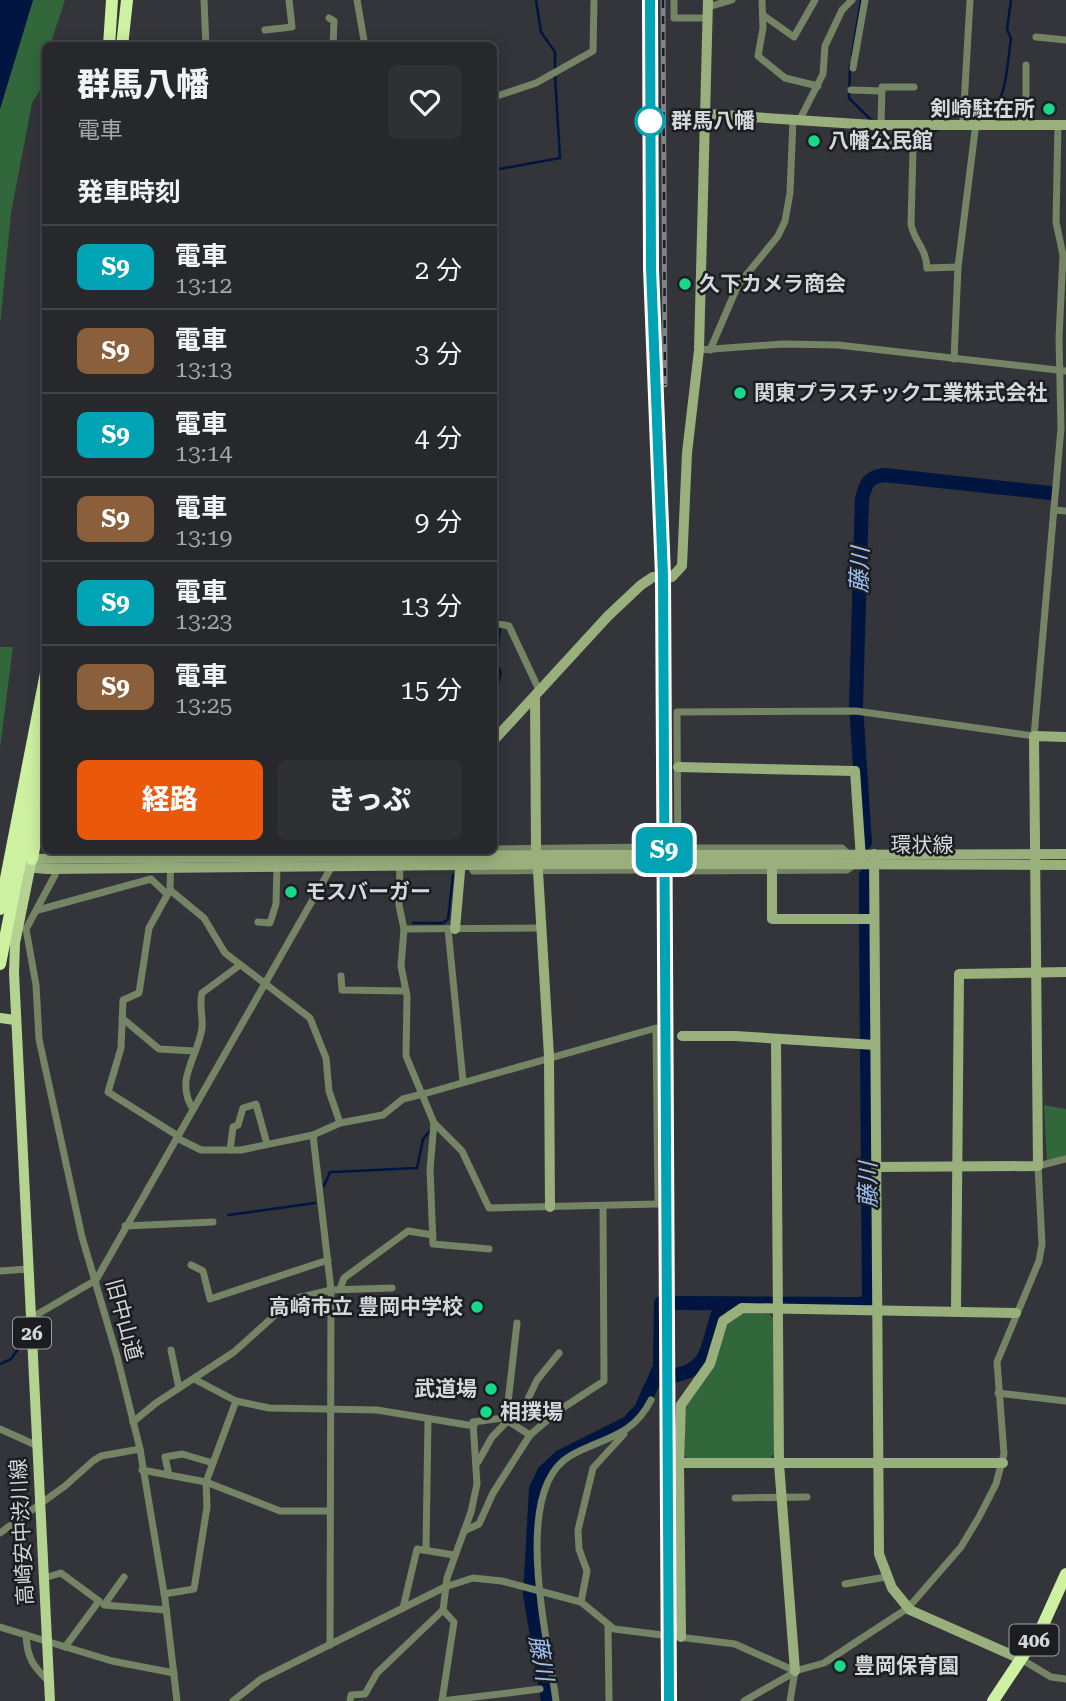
<!DOCTYPE html>
<html lang="ja">
<meta charset="utf-8">
<style>
:root{--surface:#26282c;--page:#2e3034;--text:#f1f3f6;--muted:#a4a6a9;--line:#424448;--accent:#ea580c}
body{margin:0;font-family:"Roboto Serif","Noto Sans JP",serif;background:var(--page);color:var(--text);height:100vh;display:flex;flex-direction:column;font-size:26px;white-space:nowrap}
*{box-sizing:border-box;margin:0}
p{font-size:23px;color:var(--muted)}
.icon{flex:none;width:38px;height:38px;fill:none;stroke:currentColor;stroke-width:2;stroke-linecap:round;stroke-linejoin:round}
.map{position:relative;flex:1;overflow:hidden}
.drawer{position:absolute;left:42px;top:42px;width:455px;height:812px;display:flex;flex-direction:column;background:var(--surface);border-radius:10px;box-shadow:0 4px 18px #0003,0 0 0 2px var(--line)}
.drawer>*{flex:none}
.badge{padding:0 14px;border-radius:10px;font-size:24px;line-height:46px}
.map>.badge{position:absolute;translate:-50% -50%;box-shadow:0 0 0 4px #fff}
h2{padding:0 35px;font-size:26px;line-height:63px}
.round{display:grid;place-items:center;flex:none;width:74px;height:74px;border-radius:10px;background:var(--page)}
.overview{display:flex;align-items:center;justify-content:space-between;height:119px;padding:0 35px}
h1{font-size:33px;font-weight:800;line-height:52px}
.button{display:flex;gap:14px;margin-top:auto;padding:14px 35px}
.button a{flex:1;height:80px;border-radius:10px;background:var(--accent);color:#fff;font-size:28px;font-weight:800;line-height:80px;text-align:center}
.button a+a{background:var(--page);color:var(--text)}
ul{padding:0;list-style:none}
li{display:flex;align-items:center;gap:21px;height:84px;padding:0 35px;border-top:2px solid var(--line)}
li div{flex:1}
li b{display:block;font-size:26px}
li em{font-style:normal}
li .badge{min-width:77px;font-weight:700;text-align:center}
.map>svg:first-child{display:block}
.green{fill:#32673c}
.water{fill:#001540}
.lines{fill:none;stroke-linecap:round;stroke-linejoin:round}
.stream{stroke:#001540;stroke-width:2.5}
.river{stroke:#001540;stroke-width:14}
.street{stroke:#758464;stroke-width:7}
.secondary{stroke:#99b07d;stroke-width:10}
.primary{stroke:#b4d290;stroke-width:10}
.highway{stroke:#cdf0a1;stroke-width:12}
.rail-casing{stroke:#808287;stroke-width:5}
.rail{stroke:#1c1d20;stroke-width:2.5;stroke-dasharray:8;stroke-linecap:butt}
.secondary-bridge{stroke:#99b07d;stroke-width:10}
.line-casing{stroke:#fff;stroke-width:16}
.line{stroke:#00a3b4;stroke-width:10}
.poi-dot{fill:#18d989;stroke:#1c1d20;stroke-width:2.5}
.stop-dot{fill:#fff;stroke:#00a3b4;stroke-width:3.5}
.labels{text-anchor:middle;dominant-baseline:central;stroke-width:5;stroke-linejoin:round;paint-order:stroke}
.shield{fill:#1c1d20;stroke:#9e9fa3;stroke-width:2}
.shield-label{font-size:19px;font-weight:bold;fill:#d5d7db}
.poi-label{font-size:21px;font-weight:bold;fill:#d5d7db;stroke:#1c1d20;text-anchor:start}
.stop-label{font-size:21px;font-weight:bold;fill:#d5d7db;stroke:#1c1d20;text-anchor:start}
.street-label{font-size:21px;fill:#d5d7db;stroke:#1c1d20}
.water-label{font-size:23px;font-style:italic;fill:#9ec0f5;stroke:#1c1d20}
</style>
<div class="map">
<svg width="1066" height="1701" viewBox="0 0 1066 1701">
<rect width="100%" height="100%" fill="#33353b"/>
<g class="green">
<path d="M33,0H65L50,45L46,46L40,90L32,103L11,213L0,325V109Z"/>
<path d="M0,647H13L0,748Z"/>
<path d="M1044,1105L1066,1109V1156L1047,1161Z"/>
<path d="M742,1313L769,1314L774,1319V1454L769,1459H688L684,1455L686,1407L714,1365L728,1323Z"/>
</g>
<path class="water" d="M0,0H33L0,109Z"/>
<g class="lines">
<g class="stream">
<path d="M536,0L541,32L555,52V69"/>
<path d="M852,55L861,0"/>
<path d="M850,65L849,98L871,120"/>
<path d="M990,118C1007,95 1007,66 1011,38L1007,30L1011,0"/>
<path d="M913,140L939,129"/>
<path d="M494,170L560,158L555,76"/>
<path d="M494,694L501,673L496,662L501,621L497,620"/>
<path d="M413,923H443L448,919L453,875"/>
<path d="M324,1186L330,1172H334L417,1168L423,1139L430,1131"/>
<path d="M228,1215L315,1203"/>
<path d="M0,1364L11,1359L25,1339"/>
</g>
<g class="river">
<path d="M865,843L856,706L862,498C866,484 868,477 884,475L1050,493"/>
<path d="M866,875V912"/>
<path d="M677,1303L863,1304L869,1299L866,925"/>
<path d="M676,1375C716,1368 706,1333 723,1303"/>
<path d="M548,1701L530,1594L536,1489L544,1472L560,1457L628,1423L641,1409L660,1367L661,1303"/>
</g>
<g class="street">
<path d="M204,0L206,46"/>
<path d="M357,0L365,46"/>
<path d="M674,0V18H708"/>
<path d="M762,0L763,28L758,56L785,78L818,86"/>
<path d="M708,7L732,0"/>
<path d="M763,15L794,37L815,0"/>
<path d="M329,18L334,21L333,46"/>
<path d="M265,30L292,27L289,0"/>
<path d="M1036,37L1066,40"/>
<path d="M1026,65V124"/>
<path d="M853,68L865,0"/>
<path d="M851,90L882,91"/>
<path d="M494,97L536,83L593,51L594,0"/>
<path d="M799,121L823,74L825,46L842,10L852,0"/>
<path d="M963,123L970,0"/>
<path d="M873,125L891,141L909,145L913,150L911,224C914,242 926,247 927,268L958,267"/>
<path d="M881,125L882,87H914"/>
<path d="M699,350L783,344L838,345L1066,371"/>
<path d="M710,350L738,285L778,236L785,221L790,193L793,120"/>
<path d="M954,359L958,267L976,123"/>
<path d="M1054,510L1066,511"/>
<path d="M494,623L509,626L540,692"/>
<path d="M678,848H842L849,855"/>
<path d="M171,850L170,890L204,918L225,953L310,1018L326,1058L329,1091L340,1123"/>
<path d="M855,864L847,870L678,871L677,712L856,711L1034,736L1061,428L1059,338L1063,255L1056,222L1058,125"/>
<path d="M471,865L473,871L651,870L652,847L494,849"/>
<path d="M55,869V875L26,929L36,985L39,1039L82,1237L117,1356L140,1449L165,1599L177,1701"/>
<path d="M170,890L149,928L139,993L123,1000L121,1048L108,1092L178,1136"/>
<path d="M38,910L151,879L167,894"/>
<path d="M258,922L270,923L276,904L277,866"/>
<path d="M404,929L541,928"/>
<path d="M448,929L463,1081"/>
<path d="M341,976L342,990L406,991"/>
<path d="M122,1018L159,1049L194,1051"/>
<path d="M193,1109C174,1080 198,1057 202,1028C203,1016 199,1005 202,993L240,965"/>
<path d="M434,1123L430,1169L433,1244L489,1249"/>
<path d="M313,1135L331,1290L330,1645"/>
<path d="M177,1138L201,1150H241L313,1135L340,1123L383,1115L403,1099L427,1093L656,1028L658,1204L489,1208L462,1151L434,1123L406,1056L407,996L401,966L404,929L399,905L400,861"/>
<path d="M230,1150L233,1127L238,1125L243,1108L256,1104L267,1144"/>
<path d="M125,1226L213,1222"/>
<path d="M191,1265L203,1271L210,1299L328,1260"/>
<path d="M0,1271L29,1269"/>
<path d="M340,1289L344,1278L408,1231L433,1235"/>
<path d="M31,1318L96,1280L332,866"/>
<path d="M171,1350L179,1388"/>
<path d="M194,1379L236,1401L269,1408L377,1410L474,1426"/>
<path d="M998,1393L1066,1401"/>
<path d="M506,1420L517,1323"/>
<path d="M133,1422L156,1403L234,1352L293,1299L331,1290L392,1288"/>
<path d="M0,1429L38,1446"/>
<path d="M478,1462L492,1437L527,1401L537,1380L559,1353"/>
<path d="M142,1470L206,1482L280,1511H329"/>
<path d="M169,1475L165,1457L182,1454L213,1463"/>
<path d="M735,1498L807,1497"/>
<path d="M464,1531L479,1524L493,1493L530,1435L558,1411L604,1381L603,1206"/>
<path d="M0,1533L65,1486L93,1461L101,1456L140,1449"/>
<path d="M426,1549L428,1419"/>
<path d="M124,1577L104,1605L166,1610"/>
<path d="M44,1578L61,1573L99,1601L65,1647"/>
<path d="M845,1584L886,1577"/>
<path d="M164,1594L194,1589L207,1507L206,1482L236,1401"/>
<path d="M581,1602L587,1571L579,1549L578,1530L593,1468L624,1434"/>
<path d="M403,1608L417,1549L454,1555"/>
<path d="M608,1626L609,1701"/>
<path d="M0,1627L112,1661L174,1673"/>
<path d="M26,1635C27,1658 33,1666 49,1682"/>
<path d="M1021,1659L1051,1677L1066,1679"/>
<path d="M233,1701L261,1679L445,1587L473,1578L502,1581L581,1602L614,1629L735,1644L795,1671L824,1663L908,1608L961,1547L979,1517L996,1484L1004,1454L997,1362L1039,1261L1042,1244L1038,1166L1066,1159"/>
<path d="M350,1701L351,1695L365,1694L377,1673L443,1610"/>
<path d="M442,1701L454,1622L443,1610L447,1578L471,1512L477,1484L473,1422L503,1418L530,1435"/>
<path d="M442,1701L540,1689"/>
<path d="M556,1701C549,1644 510,1491 570,1456C603,1437 632,1438 651,1400"/>
<path d="M744,1701L795,1672"/>
<path d="M790,1701L795,1671"/>
</g>
<g class="secondary">
<path d="M707,114L873,125H1066"/>
<path d="M535,697L536,848"/>
<path d="M494,740L608,616L641,585L653,577H672L682,566L687,453L699,350L708,0"/>
<path d="M678,767L855,771L861,859"/>
<path d="M874,854L879,1554L892,1588L910,1610L1021,1659"/>
<path d="M778,855L1066,854"/>
<path d="M25,859L558,855"/>
<path d="M777,864L1066,865"/>
<path d="M23,867L47,869L558,864"/>
<path d="M538,871L549,1056L550,1207"/>
<path d="M772,871V919H874"/>
<path d="M455,929L461,860"/>
<path d="M682,1036H735L875,1045"/>
<path d="M776,1039L779,1464L795,1671"/>
<path d="M876,1167L1038,1166L1034,736L1066,737"/>
<path d="M956,1309L959,974L1066,972"/>
<path d="M679,1463H1003"/>
<path d="M681,1637L679,1463L681,1405L710,1364L723,1321L742,1308L1016,1313"/>
</g>
<g class="primary">
<path d="M32,859L15,943L14,973L50,1701"/>
<path d="M0,1018L15,1020"/>
</g>
<g class="highway">
<path d="M109,46L112,0"/>
<path d="M122,46L127,0"/>
<path d="M32,859L46,782"/>
<path d="M0,909L46,673"/>
<path d="M0,964L46,733"/>
<path d="M993,1701L1042,1627L1066,1574"/>
</g>
<g class="rail-casing">
<g id="rail">
<path d="M650,0L651,268L663,576L669,1701"/>
<path d="M663,0L665,385"/>
</g>
</g>
<use href="#rail" class="rail"/>
<g class="secondary-bridge">
<path d="M558,855H778"/>
<path d="M558,864H777"/>
</g>
</g>
<g class="lines">
<g class="line-casing">
<path id="line" d="M650,0L651,268L663,576L669,1701"/>
</g>
<use href="#line" class="line"/>
</g>
<g class="poi-dot">
<circle cx="1049" cy="109" r="7"/>
<circle cx="814" cy="141" r="7"/>
<circle cx="685" cy="284" r="7"/>
<circle cx="740" cy="393" r="7"/>
<circle cx="291" cy="892" r="7"/>
<circle cx="477" cy="1307" r="7"/>
<circle cx="491" cy="1389" r="7"/>
<circle cx="486" cy="1412" r="7"/>
<circle cx="840" cy="1666" r="7"/>
</g>
<circle class="stop-dot" cx="650" cy="121" r="14"/>
<g class="labels">
<g class="shield">
<rect x="13" y="1317.5" width="38" height="31" rx="5"/>
<rect x="1009.5" y="1624.5" width="49" height="31" rx="5"/>
</g>
<g class="shield-label">
<text x="32" y="1333">26</text>
<text x="1034" y="1640">406</text>
</g>
<g class="poi-label">
<text x="1035" y="109" text-anchor="end">剣崎駐在所</text>
<text x="828" y="141">八幡公民館</text>
<text x="699" y="284">久下カメラ商会</text>
<text x="754" y="393">関東プラスチック工業株式会社</text>
<text x="305" y="892">モスバーガー</text>
<text x="463" y="1307" text-anchor="end">高崎市立 豊岡中学校</text>
<text x="477" y="1389" text-anchor="end">武道場</text>
<text x="500" y="1412">相撲場</text>
<text x="854" y="1666">豊岡保育園</text>
</g>
<g class="stop-label">
<text x="671" y="121">群馬八幡</text>
</g>
<g class="street-label">
<text x="922" y="845">環状線</text>
<text transform="translate(124 1320) rotate(75)">旧中山道</text>
<text transform="translate(22 1532) rotate(-93)">高崎安中渋川線</text>
</g>
<g class="water-label">
<text transform="translate(860 570) rotate(-88)">藤川</text>
<text transform="translate(868 1185) rotate(-90)">藤川</text>
<text transform="translate(541 1658) rotate(80)">藤川</text>
</g>
</g>
</svg>
<b class="badge" style="left:664px;top:850px;background:#00a3b4;color:#fff">S9</b>
<section class="drawer">
<div class="overview"><div><h1>群馬八幡</h1><p>電車</p></div><a class="round"><svg class="icon" aria-label="heart" viewBox="0 0 24 24"><path d="M12 20l-8-8c-3-5 5-10 8-4 3-6 11-1 8 4z"/></svg></a></div>
<h2>発車時刻</h2>
<ul>
<li><span class="badge" style="background:#00a3b4;color:#fff">S9</span><div><b>電車</b><p>13:12</p></div><em>2 分</em></li>
<li><span class="badge" style="background:#8b5e3c;color:#fff">S9</span><div><b>電車</b><p>13:13</p></div><em>3 分</em></li>
<li><span class="badge" style="background:#00a3b4;color:#fff">S9</span><div><b>電車</b><p>13:14</p></div><em>4 分</em></li>
<li><span class="badge" style="background:#8b5e3c;color:#fff">S9</span><div><b>電車</b><p>13:19</p></div><em>9 分</em></li>
<li><span class="badge" style="background:#00a3b4;color:#fff">S9</span><div><b>電車</b><p>13:23</p></div><em>13 分</em></li>
<li><span class="badge" style="background:#8b5e3c;color:#fff">S9</span><div><b>電車</b><p>13:25</p></div><em>15 分</em></li>
</ul>
<div class="button"><a>経路</a><a>きっぷ</a></div>
</section>
</div>
